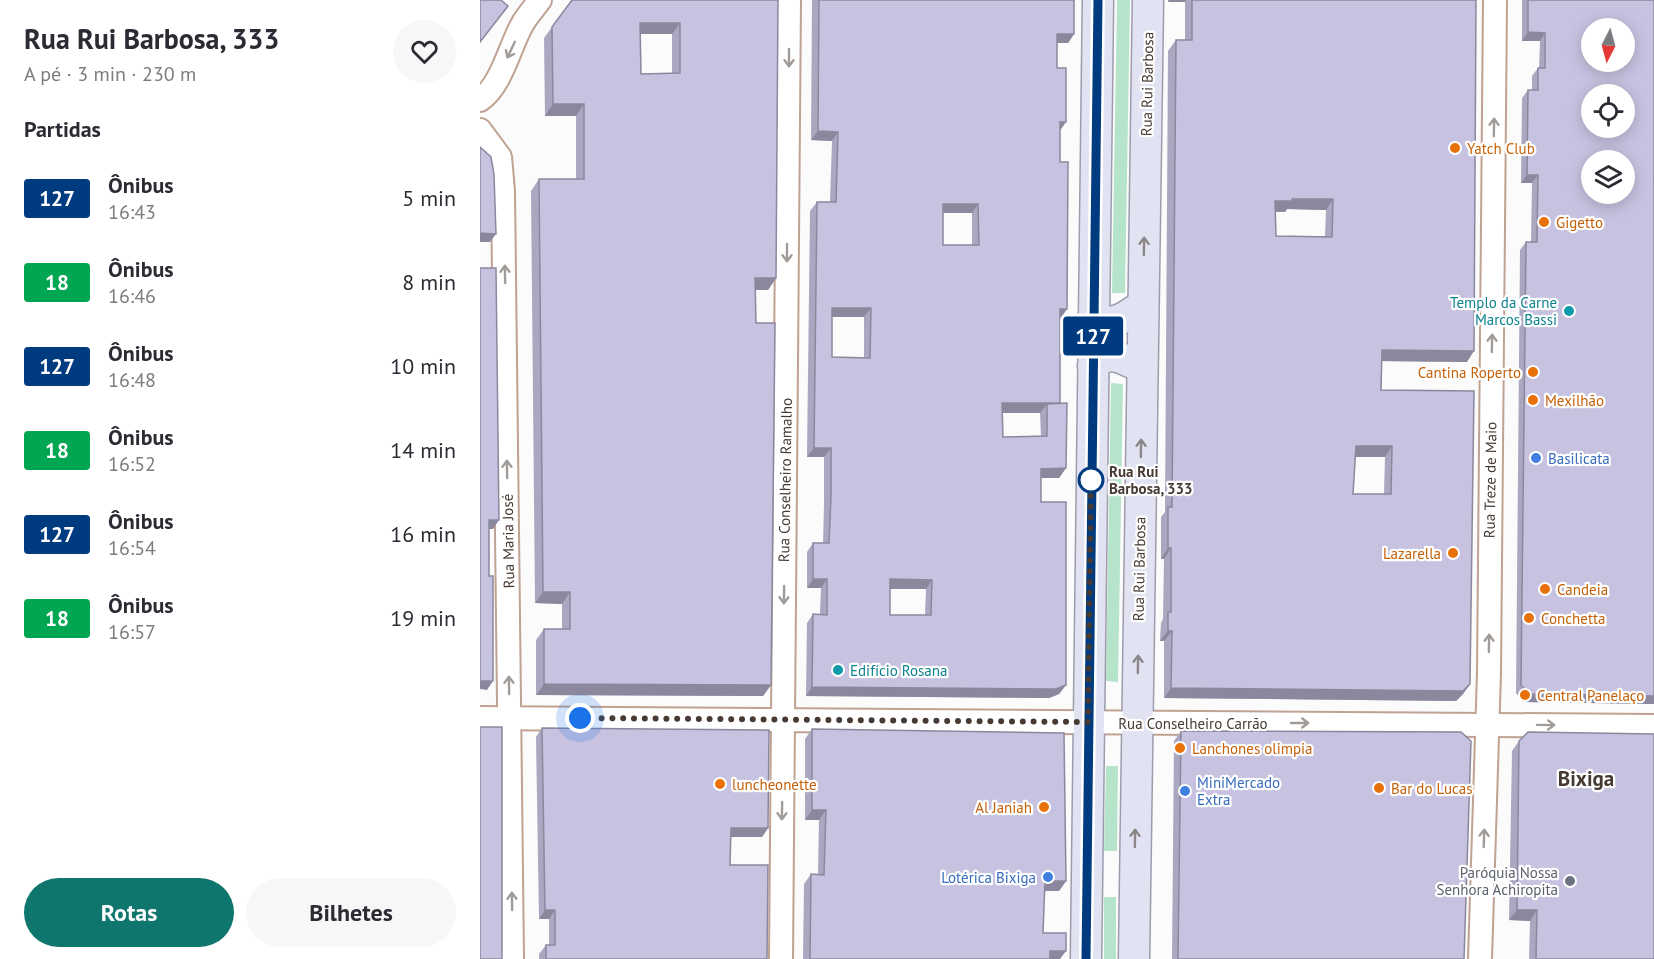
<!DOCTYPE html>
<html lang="pt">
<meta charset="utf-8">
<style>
:root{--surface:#fff;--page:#f7f7f7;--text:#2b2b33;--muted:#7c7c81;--accent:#0f766e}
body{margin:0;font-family:"PT Sans",sans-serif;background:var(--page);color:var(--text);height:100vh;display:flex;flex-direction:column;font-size:22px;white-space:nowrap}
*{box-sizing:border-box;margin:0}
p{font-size:20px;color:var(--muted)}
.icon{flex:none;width:33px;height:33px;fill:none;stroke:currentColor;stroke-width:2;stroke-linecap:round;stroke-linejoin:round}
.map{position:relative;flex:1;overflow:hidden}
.drawer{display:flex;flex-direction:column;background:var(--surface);width:480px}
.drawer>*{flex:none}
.badge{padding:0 12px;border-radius:4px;font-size:21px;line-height:39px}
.needle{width:39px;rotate:186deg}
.fabs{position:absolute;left:1101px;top:18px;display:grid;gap:12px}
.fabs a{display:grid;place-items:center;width:54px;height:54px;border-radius:50%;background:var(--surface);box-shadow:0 3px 15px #0003;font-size:30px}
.you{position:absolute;width:30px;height:30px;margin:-15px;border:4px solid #fff;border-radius:50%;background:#1a73e8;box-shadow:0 0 0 9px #1a73e833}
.map>.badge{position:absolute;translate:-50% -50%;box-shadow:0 0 0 3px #fff}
h2{padding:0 24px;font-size:22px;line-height:54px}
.round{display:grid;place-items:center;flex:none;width:63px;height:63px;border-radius:32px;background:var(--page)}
.head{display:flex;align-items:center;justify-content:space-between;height:102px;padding:0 24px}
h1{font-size:28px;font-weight:700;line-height:45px}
.primary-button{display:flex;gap:12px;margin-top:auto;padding:12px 24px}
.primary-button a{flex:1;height:69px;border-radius:36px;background:var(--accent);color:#fff;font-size:24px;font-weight:700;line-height:69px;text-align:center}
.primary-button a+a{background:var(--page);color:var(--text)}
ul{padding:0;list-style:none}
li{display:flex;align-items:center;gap:18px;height:84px;padding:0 24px}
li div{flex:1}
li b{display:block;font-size:22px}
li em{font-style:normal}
li .badge{min-width:66px;font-weight:700;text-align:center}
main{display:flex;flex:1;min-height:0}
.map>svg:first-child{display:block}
.green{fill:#b6e4cb}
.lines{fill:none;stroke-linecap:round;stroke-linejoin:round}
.minor-casing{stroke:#bfa292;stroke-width:26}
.major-casing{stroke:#9e9cab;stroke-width:33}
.minor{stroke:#fff;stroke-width:22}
.major{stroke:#e1e3f3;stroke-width:30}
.wall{fill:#aaa7c1;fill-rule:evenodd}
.shaded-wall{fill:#8b889d}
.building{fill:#c6c2e0;stroke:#8b889d;stroke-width:1.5;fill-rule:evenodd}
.oneway{stroke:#a29c99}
.oneway2{stroke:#8c8689}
.line-casing{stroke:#fff;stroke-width:14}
.line{stroke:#003b80;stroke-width:9}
.walk{stroke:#463a33;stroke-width:6;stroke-dasharray:0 10.8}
.food-dot{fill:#e8710a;stroke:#fff;stroke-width:2}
.culture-dot{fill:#0f9aa8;stroke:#fff;stroke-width:2}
.shop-dot{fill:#3f7fe0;stroke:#fff;stroke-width:2}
.stop-dot{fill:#fff;stroke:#003b80;stroke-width:3}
.worship-dot{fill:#6b7280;stroke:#fff;stroke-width:2}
.labels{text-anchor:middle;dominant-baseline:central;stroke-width:4.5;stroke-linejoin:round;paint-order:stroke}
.street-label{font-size:15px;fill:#463a33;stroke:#fff}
.food-label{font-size:15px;fill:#c56008;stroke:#fff;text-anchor:start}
.culture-label{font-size:15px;fill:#0d838f;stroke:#fff;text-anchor:end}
.shop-label{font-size:15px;fill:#366cbe;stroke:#fff;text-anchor:start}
.stop-label{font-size:15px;font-weight:bold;fill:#463a33;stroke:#fff;text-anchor:start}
.worship-label{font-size:15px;fill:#5b616d;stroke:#fff;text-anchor:end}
.district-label{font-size:21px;font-weight:bold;fill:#463a33;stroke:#fff}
</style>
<main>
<section class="drawer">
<div class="head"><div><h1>Rua Rui Barbosa, 333</h1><p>A pé · 3 min · 230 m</p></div><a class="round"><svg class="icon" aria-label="heart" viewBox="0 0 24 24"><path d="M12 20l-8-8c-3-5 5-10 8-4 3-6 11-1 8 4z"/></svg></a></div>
<h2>Partidas</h2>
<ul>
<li><span class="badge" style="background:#003b80;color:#fff">127</span><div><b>Ônibus</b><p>16:43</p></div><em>5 min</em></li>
<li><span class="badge" style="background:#00a651;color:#fff">18</span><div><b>Ônibus</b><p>16:46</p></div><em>8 min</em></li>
<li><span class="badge" style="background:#003b80;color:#fff">127</span><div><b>Ônibus</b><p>16:48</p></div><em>10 min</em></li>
<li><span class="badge" style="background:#00a651;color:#fff">18</span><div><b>Ônibus</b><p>16:52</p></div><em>14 min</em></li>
<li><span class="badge" style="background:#003b80;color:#fff">127</span><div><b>Ônibus</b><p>16:54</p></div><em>16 min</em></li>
<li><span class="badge" style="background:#00a651;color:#fff">18</span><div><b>Ônibus</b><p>16:57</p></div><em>19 min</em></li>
</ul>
<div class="primary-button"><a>Rotas</a><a>Bilhetes</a></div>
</section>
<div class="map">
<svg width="1174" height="959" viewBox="0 0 1174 959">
<rect width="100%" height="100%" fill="#fbfbfb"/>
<g class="green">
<path d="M637,0H650L645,293H632Z"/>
<path d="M631,383L643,384L638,682L626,681Z"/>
<path d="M626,766H638L637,851H624Z"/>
<rect x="624" y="897" width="12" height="62"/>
</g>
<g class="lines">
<g class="minor-casing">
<g id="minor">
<path d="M0,100C22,85 30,45 43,23C48,15 54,8 60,0"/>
<path d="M0,130L20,157L23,191L32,959"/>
<path d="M0,718L1174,726"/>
<path d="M301,959L309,0"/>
<path d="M1000,959L1009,673L1015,0"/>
</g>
</g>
<g class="major-casing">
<g id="major">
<path d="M614,315L616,320C637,326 646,316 663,305"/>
<path d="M613,366C629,348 644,359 662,368"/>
<path d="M606,959L618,0"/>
<path d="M654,959L668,0"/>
</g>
</g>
<use href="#minor" class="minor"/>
<use href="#major" class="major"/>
</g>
<g class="wall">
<path d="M298,0L296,278L288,290H276V323L291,685L283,696L56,695V640L64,629H82V604L55,603L51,191L59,179H96V116H65L64,38L72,27ZM160,34H192V73L161,74Z"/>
<path d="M332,0H594V34L588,43H577V68L580,130L581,318H580V403L586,468L579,478H561V502L586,685L579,694L569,698L326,696L327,623L333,614H340L341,588H327V552L333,543H343L344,505V457H327L330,211L337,202H350L352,141L331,140ZM463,213H492V245H463ZM352,317H384V358L352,357ZM523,413H560L561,436L523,437ZM410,589H446L445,615H410Z"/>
<path d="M688,0H996L987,362L902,361L901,390L990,684L983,694L976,701L684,698V641H680L681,623L683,619L684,559H681V517L685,512L688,51L696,40H705V2H688ZM807,209L846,210L845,236H796L795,212H805ZM875,457H905L904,494H873Z"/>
<path d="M1042,0H1174V704L1043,702L1036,693L1040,250L1046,242H1051L1052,183H1041L1042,98L1048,90H1052V76L1058,68H1059L1060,41H1042Z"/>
<path d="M62,728L288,828L282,837H250V865L287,959H59V954L66,945H69V919H59L56,737Z"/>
<path d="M332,729L586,881L579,891H564L563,933L580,959H323L324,884L331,874H338L339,820H325V739Z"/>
<path d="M701,731L984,959H692L694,741Z"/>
<path d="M1039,741L1174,959H1049L1050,921L1029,920L1032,751Z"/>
</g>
<g class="shaded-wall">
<path d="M689,0H706L705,2H688Z"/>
<path d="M160,23H200L192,34H152Z"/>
<path d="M1048,32L1065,33L1060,41H1042Z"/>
<path d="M577,34H594L588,43H571Z"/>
<path d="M73,104H104L96,116H65Z"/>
<path d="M580,122H586L579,132Z"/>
<path d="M338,131L358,132L352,141L331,140Z"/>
<path d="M1047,175H1058L1052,183H1041Z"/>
<path d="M812,199H853L846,210L807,209L805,212L787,211L795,201Z"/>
<path d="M463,204H498L492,213H457Z"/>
<path d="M0,233L16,234L10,242H0Z"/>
<path d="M275,278H296L288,290H267Z"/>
<path d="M352,308H391L384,317H345Z"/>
<path d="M580,309H587L581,318H574Z"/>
<path d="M902,350L994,351L987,362L894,361Z"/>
<path d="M522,403H580L567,404L560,413H516Z"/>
<path d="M876,446H912L905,457H868Z"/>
<path d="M334,448H351L344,457H327Z"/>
<path d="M586,468L579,478H555L561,469Z"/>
<path d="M9,520H19L13,529H3Z"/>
<path d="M688,548H691L684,559H681Z"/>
<path d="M333,579H347L341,588H327Z"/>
<path d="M410,579L452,580L446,589H404Z"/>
<path d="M63,592H90L82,604L55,603Z"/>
<path d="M688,631H692L684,641H680Z"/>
<path d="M0,681H13L7,690L0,689Z"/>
<path d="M64,684L291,685L283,696L56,695Z"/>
<path d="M990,684L983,694L976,701L684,698L691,688Z"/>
<path d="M586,685L579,694L569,698L326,696L332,687Z"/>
<path d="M1049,694L1174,696V704L1043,702Z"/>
<path d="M332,810H346L339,820H325Z"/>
<path d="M251,828H288L282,837H244Z"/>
<path d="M565,881H586L579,891H558Z"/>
<path d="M65,910H75L69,919H59Z"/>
<path d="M1037,910H1057L1050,921L1029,920Z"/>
<path d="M570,951H586L580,959H565Z"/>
</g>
<g class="building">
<path d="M0,0H21L28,6L0,42Z"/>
<path d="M92,0H298L296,278H275L276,323H295L291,685L64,684V629H90V592H63L59,179H104V104H73L72,27ZM160,23H200V73L161,74Z"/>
<path d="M339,0H594V34H577V68H586V122H580V162H588L587,309H580V403H522L523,437L567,436V404L587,403L586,468L561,469V502H586V685L576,689L332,687L333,614L347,615V579H333V543H349L351,496V448H334L337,202H356L358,132L338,131ZM463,204H498L499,245H463ZM352,308H391L390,358L352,357ZM410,579L452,580L451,615H410Z"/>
<path d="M712,0H996L994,351L902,350L901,390L994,391L990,684L983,691L691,688L692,631H688V612H691V548H688V507H692L696,40H712ZM812,199H853L852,237L796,236L795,201H812ZM876,446H912L911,494H873Z"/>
<path d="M1048,0H1174V696L1049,694L1041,685L1046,242H1057L1058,175H1047L1048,90H1058V68H1065V33L1048,32ZM1112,28H1144V62H1112ZM1112,94H1144V128H1112ZM1112,160H1144V194H1112Z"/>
<path d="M0,147L11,157L14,174L16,234L0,233Z"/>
<path d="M0,268H16L19,520H9V576H13V681H0Z"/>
<rect x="0" y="727" width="22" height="232"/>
<path d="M62,728L289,730L288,828H251L250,865H288L287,959H66V945H75V910H65Z"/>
<path d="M332,729L584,733L586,881H565L563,933H586V951H570V959H330L331,874L344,875L346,810H332Z"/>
<path d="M701,731L981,732L991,741L984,959H698Z"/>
<path d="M1048,732L1174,734V959H1056L1057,910H1037L1039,741Z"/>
</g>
<defs><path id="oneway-shaft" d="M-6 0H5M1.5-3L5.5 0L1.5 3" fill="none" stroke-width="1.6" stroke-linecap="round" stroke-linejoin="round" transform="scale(1.5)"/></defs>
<g class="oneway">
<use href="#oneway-shaft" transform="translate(31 50) rotate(115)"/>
<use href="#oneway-shaft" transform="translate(309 58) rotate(90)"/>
<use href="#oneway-shaft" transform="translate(1014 127) rotate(-89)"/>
<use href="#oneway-shaft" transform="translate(307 253) rotate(90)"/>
<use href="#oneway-shaft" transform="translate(25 274) rotate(-91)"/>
<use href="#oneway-shaft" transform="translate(1012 343) rotate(-89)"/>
<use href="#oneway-shaft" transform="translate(27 469) rotate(-91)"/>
<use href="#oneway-shaft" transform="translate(304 595) rotate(91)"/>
<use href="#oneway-shaft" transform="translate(1009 643) rotate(-89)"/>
<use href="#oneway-shaft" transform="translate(29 685) rotate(-91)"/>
<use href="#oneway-shaft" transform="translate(820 723)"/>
<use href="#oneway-shaft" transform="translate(1066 725) rotate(1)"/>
<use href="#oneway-shaft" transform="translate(302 811) rotate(91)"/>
<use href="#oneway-shaft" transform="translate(1004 838) rotate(-88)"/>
<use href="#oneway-shaft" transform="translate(32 901) rotate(-91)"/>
</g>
<g class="oneway2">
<use href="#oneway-shaft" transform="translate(664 246) rotate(-89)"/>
<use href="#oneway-shaft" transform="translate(661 448) rotate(-89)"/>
<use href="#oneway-shaft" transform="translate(658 664) rotate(-89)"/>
<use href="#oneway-shaft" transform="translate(655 838) rotate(-89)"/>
</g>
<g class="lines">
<g class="line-casing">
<path id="line" d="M606,959L618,0"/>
</g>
<use href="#line" class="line"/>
<path class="walk" d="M100,718L608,722L611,478V480"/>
</g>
<g class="food-dot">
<circle cx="975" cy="148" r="6"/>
<circle cx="1064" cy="222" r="6"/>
<circle cx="1053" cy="372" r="6"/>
<circle cx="1053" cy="400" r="6"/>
<circle cx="973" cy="553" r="6"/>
<circle cx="1065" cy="589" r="6"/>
<circle cx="1049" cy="618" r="6"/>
<circle cx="1045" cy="695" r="6"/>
<circle cx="700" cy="748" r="6"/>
<circle cx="240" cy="784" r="6"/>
<circle cx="899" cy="788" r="6"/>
<circle cx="564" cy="807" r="6"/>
</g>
<g class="culture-dot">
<circle cx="1089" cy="311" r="6"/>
<circle cx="358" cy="670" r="6"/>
</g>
<g class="shop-dot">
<circle cx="1056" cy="458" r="6"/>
<circle cx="705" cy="791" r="6"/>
<circle cx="568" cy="877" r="6"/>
</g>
<circle class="stop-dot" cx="611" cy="480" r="12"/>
<circle class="worship-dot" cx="1090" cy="881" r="6"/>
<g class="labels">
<g class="street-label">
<text transform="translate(667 84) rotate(-89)">Rua Rui Barbosa</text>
<text transform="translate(305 480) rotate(-89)">Rua Conselheiro Ramalho</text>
<text transform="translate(1010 480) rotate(-89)">Rua Treze de Maio</text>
<text transform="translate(28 541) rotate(-91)">Rua Maria José</text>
<text transform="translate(659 569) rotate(-89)">Rua Rui Barbosa</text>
<text x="713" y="723">Rua Conselheiro Carrão</text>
</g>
<g class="food-label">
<text x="987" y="148">Yatch Club</text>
<text x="1076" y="222">Gigetto</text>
<text x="1041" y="372" text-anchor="end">Cantina Roperto</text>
<text x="1065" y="400">Mexilhão</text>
<text x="961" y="553" text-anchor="end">Lazarella</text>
<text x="1077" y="589">Candeia</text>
<text x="1061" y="618">Conchetta</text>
<text x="1057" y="695">Central Panelaço</text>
<text x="712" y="748">Lanchones olimpia</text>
<text x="252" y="784">luncheonette</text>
<text x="911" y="788">Bar do Lucas</text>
<text x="552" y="807" text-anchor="end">Al Janiah</text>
</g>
<g class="culture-label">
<text x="1077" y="302">Templo da Carne<tspan x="1077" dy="17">Marcos Bassi</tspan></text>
<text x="370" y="670" text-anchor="start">Edifício Rosana</text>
</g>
<g class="shop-label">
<text x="1068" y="458">Basilicata</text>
<text x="717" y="782">MiniMercado<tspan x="717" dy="17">Extra</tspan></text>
<text x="556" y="877" text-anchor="end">Lotérica Bixiga</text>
</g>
<g class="stop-label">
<text x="629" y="471">Rua Rui<tspan x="629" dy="17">Barbosa, 333</tspan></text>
</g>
<g class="worship-label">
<text x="1078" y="872">Paróquia Nossa<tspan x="1078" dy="17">Senhora Achiropita</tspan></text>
</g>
<g class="district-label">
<text x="1106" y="778">Bixiga</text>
</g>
</g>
</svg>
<div class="fabs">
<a><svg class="needle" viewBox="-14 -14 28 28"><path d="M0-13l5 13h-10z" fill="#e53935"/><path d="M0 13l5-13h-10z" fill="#7c7c81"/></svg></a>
<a><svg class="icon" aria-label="locate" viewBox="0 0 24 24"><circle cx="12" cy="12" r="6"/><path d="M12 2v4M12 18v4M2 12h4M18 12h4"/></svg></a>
<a><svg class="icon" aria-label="layers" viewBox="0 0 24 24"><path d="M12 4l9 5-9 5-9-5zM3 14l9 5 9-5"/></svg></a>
</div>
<div class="you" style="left:100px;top:718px"></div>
<b class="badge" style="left:613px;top:336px;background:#003b80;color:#fff">127</b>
</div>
</main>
